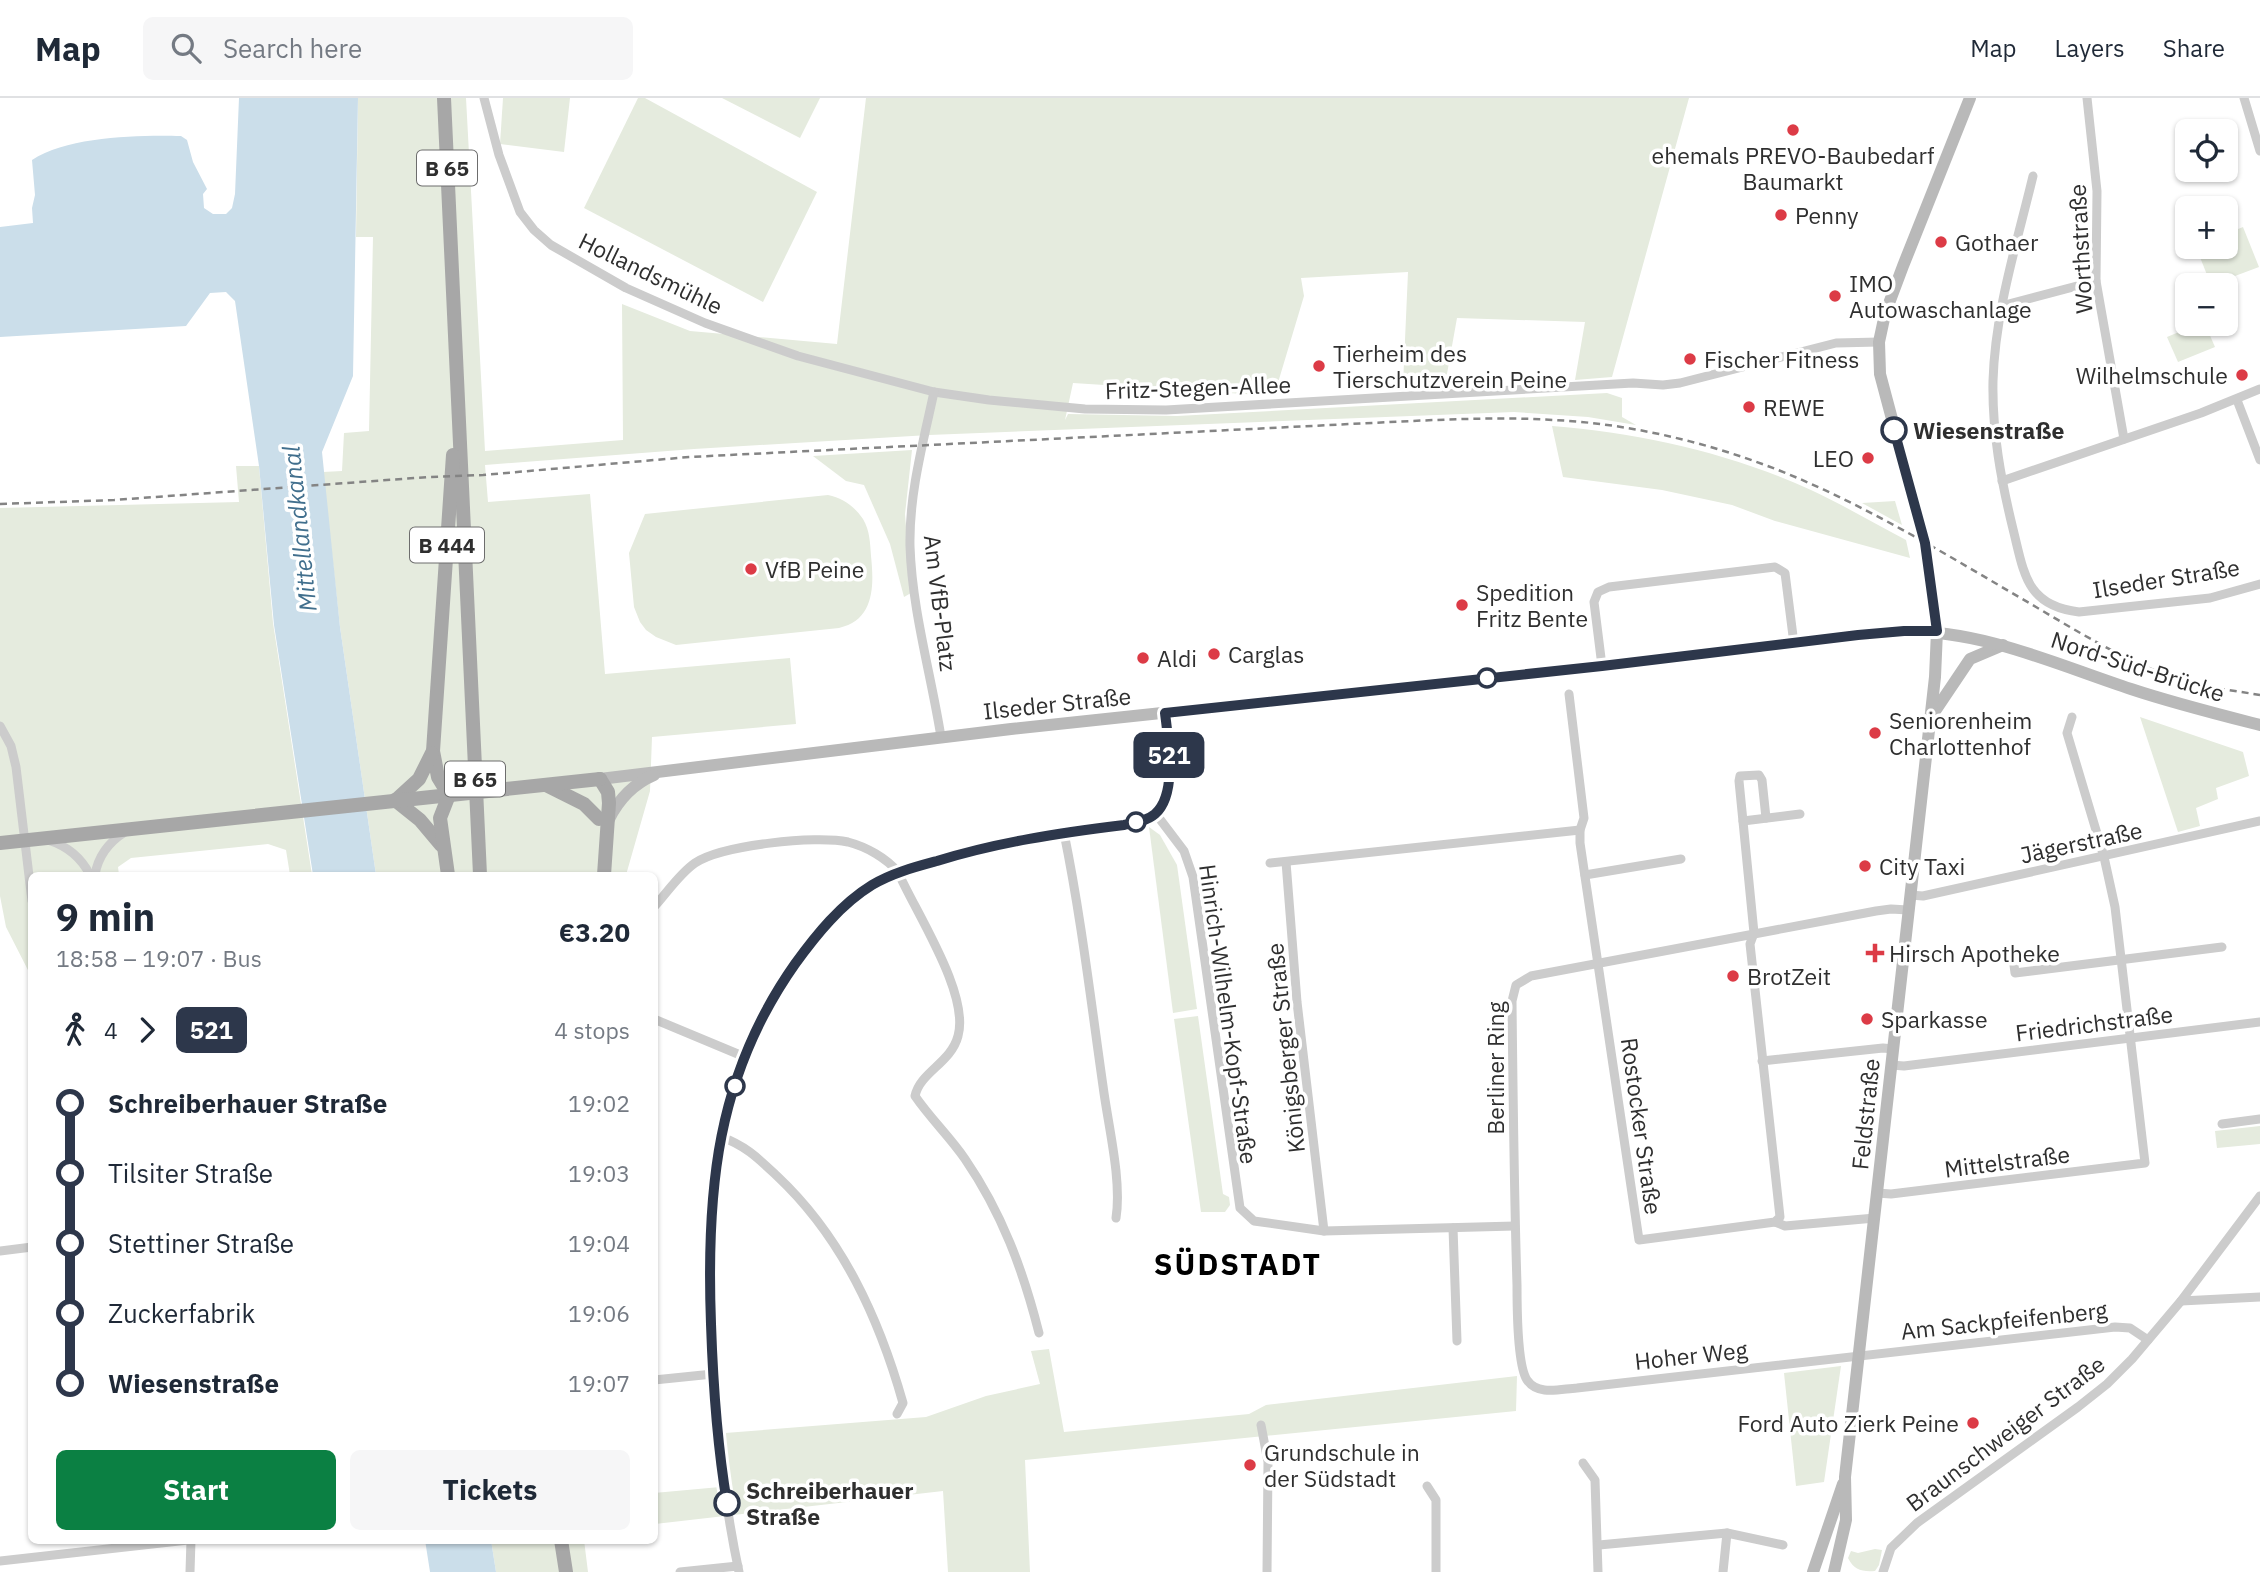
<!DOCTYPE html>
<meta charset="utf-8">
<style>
:root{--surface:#fff;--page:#f6f6f7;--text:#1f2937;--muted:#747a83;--line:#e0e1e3;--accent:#0b8043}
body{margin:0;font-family:"IBM Plex Sans",sans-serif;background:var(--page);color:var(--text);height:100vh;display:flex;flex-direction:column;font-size:26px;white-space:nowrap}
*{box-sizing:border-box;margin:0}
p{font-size:23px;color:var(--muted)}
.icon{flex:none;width:38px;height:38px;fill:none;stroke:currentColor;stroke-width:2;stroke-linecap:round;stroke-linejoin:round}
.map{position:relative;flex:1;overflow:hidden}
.drawer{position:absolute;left:28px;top:774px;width:630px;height:672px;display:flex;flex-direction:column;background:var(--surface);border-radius:10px;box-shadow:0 2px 5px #0004}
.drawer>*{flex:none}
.badge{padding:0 14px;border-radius:10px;font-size:24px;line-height:46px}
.fabs{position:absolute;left:2175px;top:21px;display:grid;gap:14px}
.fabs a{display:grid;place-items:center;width:63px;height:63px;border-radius:10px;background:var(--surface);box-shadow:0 2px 5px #0004;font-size:35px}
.map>.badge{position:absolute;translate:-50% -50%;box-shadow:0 0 0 4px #fff}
.legs{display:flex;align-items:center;gap:10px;height:77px;padding:0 28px;font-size:23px}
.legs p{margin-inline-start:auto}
.overview{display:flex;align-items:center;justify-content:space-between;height:119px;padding:0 28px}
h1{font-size:38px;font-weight:800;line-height:52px}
.primary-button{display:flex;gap:14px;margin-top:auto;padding:14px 28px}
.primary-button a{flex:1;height:80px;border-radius:10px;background:var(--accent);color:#fff;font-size:28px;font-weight:800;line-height:80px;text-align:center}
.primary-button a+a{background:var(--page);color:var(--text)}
ul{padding:0 28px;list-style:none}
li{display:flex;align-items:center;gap:24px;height:70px;font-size:26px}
li i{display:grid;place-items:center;width:10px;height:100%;margin:0 9px;background:currentColor}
li i::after{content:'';width:18px;height:18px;margin:-9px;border:5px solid;border-radius:50%;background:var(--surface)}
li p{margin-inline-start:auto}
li:first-child i{background:linear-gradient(#0000 50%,currentColor 0)}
li:last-child i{background:linear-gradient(currentColor 50%,#0000 0)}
header{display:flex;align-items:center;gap:42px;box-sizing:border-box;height:98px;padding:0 35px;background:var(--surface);border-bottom:2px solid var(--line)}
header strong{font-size:33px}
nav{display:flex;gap:38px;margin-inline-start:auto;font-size:24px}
.search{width:490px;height:63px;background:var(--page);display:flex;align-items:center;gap:18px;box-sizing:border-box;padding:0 24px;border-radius:10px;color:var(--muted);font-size:26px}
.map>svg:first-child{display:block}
.green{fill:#e5ebde}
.water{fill:#cbdeea}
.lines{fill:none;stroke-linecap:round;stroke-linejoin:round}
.street{stroke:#ccc;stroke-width:9}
.secondary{stroke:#b9b9b9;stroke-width:12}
.primary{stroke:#a7a7a7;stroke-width:14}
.rail{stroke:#848484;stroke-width:2.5;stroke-dasharray:7 5;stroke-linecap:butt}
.line-1-casing{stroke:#fff;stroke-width:16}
.line-1{stroke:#2d374b;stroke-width:10}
.poi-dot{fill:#dc3b46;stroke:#fff;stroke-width:2.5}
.stop-1-dot{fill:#fff;stroke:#2d374b;stroke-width:3.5}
.labels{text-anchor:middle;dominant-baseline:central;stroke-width:7;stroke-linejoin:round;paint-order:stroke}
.shield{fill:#fff;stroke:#6d6d6d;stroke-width:2}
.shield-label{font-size:21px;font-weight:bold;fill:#2f2f2f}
.poi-label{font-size:23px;fill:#2f2f2f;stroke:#fff;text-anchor:start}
.street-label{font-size:23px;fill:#2f2f2f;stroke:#fff}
.stop-label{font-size:23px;font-weight:bold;fill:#2f2f2f;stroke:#fff;text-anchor:start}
.water-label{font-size:24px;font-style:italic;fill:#416f8d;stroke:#fff}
.district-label{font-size:30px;font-weight:bold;letter-spacing:2px;fill:#000;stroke:#fff}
</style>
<header>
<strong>Map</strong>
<div class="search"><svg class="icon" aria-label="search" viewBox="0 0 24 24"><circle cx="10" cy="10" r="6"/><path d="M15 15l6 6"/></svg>Search here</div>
<nav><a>Map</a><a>Layers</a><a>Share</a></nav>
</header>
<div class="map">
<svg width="2260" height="1474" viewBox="0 0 2260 1474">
<rect width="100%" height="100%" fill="#fff"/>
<g class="green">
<path d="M358,0H466L485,353L623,342L622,206L690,233L837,246L866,0H1689L1612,279L1575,282L1585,224L1457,220L1445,287H1403L1408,174L1301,180L1304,198L1274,298L1073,285L1065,322L1068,316L1177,318L1607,295L1622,300V319L1636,327L1588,319L1514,314L929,337L694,351L485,367L488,404L590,396L605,576L790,560L796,626L652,639L650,693L626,777H376L340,529L323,374L342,373L344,335L369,333L373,139H356Z"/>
<path d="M503,0H570L564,54L500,46Z"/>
<path d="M638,0H645L817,94L763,204L584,110Z"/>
<path d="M722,0H820L800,40Z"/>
<path d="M2243,129L2259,169L2211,187L2196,149H2226V136Z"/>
<path d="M2198,226H2205L2215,249L2178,264L2167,239Z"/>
<path d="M1552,328C1641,335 1730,355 1811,392C1843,407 1874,425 1906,442L1910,460L1775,423L1732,407L1662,392L1563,379Z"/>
<path d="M912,352L905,416L911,495L904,499L890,446L864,387L846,383L813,358Z"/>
<path d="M236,368H259L273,525L312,777H290L286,752L268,746L131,760L118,769L119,777H32L31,878L6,829L0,798V410L239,404Z"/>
<path d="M828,397C843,400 854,408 863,421C870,433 870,445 871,458C874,487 875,522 839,530L676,547L656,539L646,532L640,524L634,509L629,455L645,416Z"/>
<path d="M1895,403L1902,427L1862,405Z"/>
<path d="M2140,619L2243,654L2249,678L2216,690L2218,701L2196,710L2200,728L2178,734Z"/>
<path d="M1149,729L1160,737L1177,767L1197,911L1173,915Z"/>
<path d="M1198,918L1223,1096L1229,1099L1230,1107L1225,1114H1201L1174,921Z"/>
<path d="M2260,1028V1046L2217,1050L2215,1033Z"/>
<path d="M1049,1251L1064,1334L1249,1316L1266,1307L1517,1278L1516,1313L1025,1362L1030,1474H948L943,1393L655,1426L654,1395L731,1388L725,1335L926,1319L986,1298L1040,1286L1031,1253Z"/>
<path d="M1841,1268L1824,1384L1796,1388L1784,1275Z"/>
<path d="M491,1442H584L588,1474H496Z"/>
<path d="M1875,1451L1882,1452L1879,1467L1875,1473C1862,1474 1854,1472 1848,1460L1851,1453L1858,1455Z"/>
</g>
<g class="water">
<path d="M239,0H358L353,278L322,354L340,529L376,777H313L274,527L259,368L235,203L226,194L210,195L186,228L0,239V129L33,125L32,110L35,97L32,62C69,38 139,37 181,38L187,42L193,64L207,91L203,96L204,110L213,116H226L232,110L235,96Z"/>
<path d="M425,1442H491L496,1474H430Z"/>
</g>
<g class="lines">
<g class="street">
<path d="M484,0L499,57L520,114L534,132L551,147L626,190L705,225L798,258L934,294L989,302L1085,311L1166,312L1633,285L1663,287L1680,285L1836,245L1879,244"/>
<path d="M2087,0L2097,93L2096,183L2124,341"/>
<path d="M2244,0L2260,53"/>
<path d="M2033,78C2017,145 1995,213 1993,283C1992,334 2001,382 2013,431C2024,475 2026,508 2079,514L2210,500L2260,486"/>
<path d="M2001,208L2096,183"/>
<path d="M934,294C923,345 909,396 910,448C912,512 931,576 941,639"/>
<path d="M2237,302L2260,362"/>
<path d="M2002,383L2201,315L2260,291"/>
<path d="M1602,568L1594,504L1598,494L1609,489L1775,469L1785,475L1794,546"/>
<path d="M1569,596L1584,720L1580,732V745L1639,1142L1775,1124L1780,1119L1750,846L1754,835L1739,683L1740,678L1759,677L1762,682L1766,720"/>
<path d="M0,628L11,648L16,669L32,803"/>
<path d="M1156,716L1184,753L1193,779L1240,1110L1254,1123L1324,1133L1515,1128"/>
<path d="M1743,723L1800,716"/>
<path d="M1064,735C1081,818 1091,904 1103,988C1108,1027 1122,1082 1116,1120"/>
<path d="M48,742C67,748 81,759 90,777"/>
<path d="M1286,764L1297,904L1324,1133"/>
<path d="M1270,765L1580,732"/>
<path d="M95,777C98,758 109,744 125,734"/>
<path d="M1585,777L1681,761"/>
<path d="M1910,797L1923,798L2260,723"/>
<path d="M654,809C667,795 679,776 695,765C722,747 816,737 848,744C867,749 886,760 898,774C916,815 970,896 958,938C951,965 920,974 915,998C930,1020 950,1039 965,1061C1002,1115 1023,1172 1039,1235"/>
<path d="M1908,812L1891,811L1876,813L1531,878L1516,887L1512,903C1513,998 1514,1092 1517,1187C1517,1207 1517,1267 1527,1282C1538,1298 1560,1291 1577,1290L2115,1229L2130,1230L2148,1242"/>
<path d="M2012,851L2015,875L2222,849"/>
<path d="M654,921L745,959"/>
<path d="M1762,963L1883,950L1893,951"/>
<path d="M1891,967L1904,968L2260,924"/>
<path d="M2222,1026L2260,1021"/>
<path d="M721,1039C745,1047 759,1061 777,1078C842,1139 879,1220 903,1305L897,1316"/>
<path d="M1877,1095L1891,1096L2145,1065L2115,809L2104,759L2067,635L2072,619"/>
<path d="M1775,1124L1785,1128L1875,1120"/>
<path d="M1453,1130L1457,1243"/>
<path d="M0,1153L32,1149"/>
<path d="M2181,1203L2260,1199"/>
<path d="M654,1282L713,1276"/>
<path d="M1261,1327L1268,1364L1267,1474"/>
<path d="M1583,1365L1595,1382L1598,1474"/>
<path d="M1427,1388L1436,1402V1474"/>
<path d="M1599,1447L1727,1435L1783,1447"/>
<path d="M0,1463L188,1442"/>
<path d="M190,1474L191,1442"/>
<path d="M680,1474L738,1468"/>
<path d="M739,1474C722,1394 714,1312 711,1230C706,1095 715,980 796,865C822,828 854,793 897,775C936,759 987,746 1029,740C1059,735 1129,732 1152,718C1178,701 1168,641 1165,615"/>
<path d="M1723,1474L1727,1435"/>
<path d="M1883,1474L1891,1450L1917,1425L2078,1309L2107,1286L2132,1261L2181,1203L2260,1098"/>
</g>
<g class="secondary">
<path d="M1931,619L1970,561L2003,547"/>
<path d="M600,681L1011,631L1602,568L1904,533C1985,533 2055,566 2131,591C2173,605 2217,616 2260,627"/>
<path d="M609,721C619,701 633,686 654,677"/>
<path d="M1813,1474L1843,1386"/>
<path d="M1834,1474L1846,1422L1845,1379L1935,579L1937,533L1925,445L1880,276L1879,244L1885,216L1903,168L1970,0"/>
</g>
<g class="primary">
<path d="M444,0L480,777"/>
<path d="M600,681L608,694L609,705L604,777"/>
<path d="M546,687L584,706L599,721"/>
<path d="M449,697L438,679L433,653L453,357"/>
<path d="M395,702L420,722L441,747"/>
<path d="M396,702L419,681L432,655"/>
<path d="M0,745L600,681"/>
<path d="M448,777L440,720L449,697"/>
<path d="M561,1442L566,1474"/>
</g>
<path class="rail" d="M0,406L114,402L428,379L483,377L689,359L1411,323C1459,321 1506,319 1554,322C1639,326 1731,350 1809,385C1888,420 1962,466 2036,509C2080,535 2124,562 2172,579C2200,589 2231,592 2260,597"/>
</g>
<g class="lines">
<g class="line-1-casing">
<path id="line-1" d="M727,1405C717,1346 713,1286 711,1226C706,1093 716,978 795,866C816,837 841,806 872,787C892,775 915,769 937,763C998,744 1060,735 1124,727C1134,725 1147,723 1155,716C1178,696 1168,641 1165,615L1602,568L1858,537L1904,533H1937L1925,445L1894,332"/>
</g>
<use href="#line-1" class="line-1"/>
</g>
<g class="poi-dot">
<circle cx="1793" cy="32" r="7"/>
<circle cx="1781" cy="117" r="7"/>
<circle cx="1941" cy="144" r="7"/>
<circle cx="1835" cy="198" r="7"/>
<circle cx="1690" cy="261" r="7"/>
<circle cx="1319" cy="268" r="7"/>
<circle cx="2242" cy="277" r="7"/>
<circle cx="1749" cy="309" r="7"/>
<circle cx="1868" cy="360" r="7"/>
<circle cx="751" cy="471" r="7"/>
<circle cx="1462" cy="507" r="7"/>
<circle cx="1214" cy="556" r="7"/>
<circle cx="1143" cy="560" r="7"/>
<circle cx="1875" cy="635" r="7"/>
<circle cx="1865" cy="768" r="7"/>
<path d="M1871.5 844.5h7v7h7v7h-7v7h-7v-7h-7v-7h7z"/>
<circle cx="1733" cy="878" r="7"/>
<circle cx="1867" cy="921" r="7"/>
<circle cx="1973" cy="1325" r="7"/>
<circle cx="1250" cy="1367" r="7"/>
</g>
<g class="stop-1-dot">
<circle cx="1894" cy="332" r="12"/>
<circle cx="1487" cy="580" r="9"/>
<circle cx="1136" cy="724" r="9"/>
<circle cx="735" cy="988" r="9"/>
<circle cx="727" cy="1405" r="12"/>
</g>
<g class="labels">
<g class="shield">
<rect x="417" y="52.5" width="60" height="35" rx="5"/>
<rect x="410" y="429.5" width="74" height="35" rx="5"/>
<rect x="445" y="663.5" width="60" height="35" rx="5"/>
</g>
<g class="shield-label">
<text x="447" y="70">B 65</text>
<text x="447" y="447">B 444</text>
<text x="475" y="681">B 65</text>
</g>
<g class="poi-label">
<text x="1793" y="57" text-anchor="middle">ehemals PREVO-Baubedarf<tspan x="1793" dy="26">Baumarkt</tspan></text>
<text x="1795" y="117">Penny</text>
<text x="1955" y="144">Gothaer</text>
<text x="1849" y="185">IMO<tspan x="1849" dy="26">Autowaschanlage</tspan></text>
<text x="1333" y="255">Tierheim des<tspan x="1333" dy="26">Tierschutzverein Peine</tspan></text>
<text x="1704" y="261">Fischer Fitness</text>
<text x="2228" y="277" text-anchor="end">Wilhelmschule</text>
<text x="1763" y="309">REWE</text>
<text x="1854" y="360" text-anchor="end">LEO</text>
<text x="765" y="471">VfB Peine</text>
<text x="1476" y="494">Spedition<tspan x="1476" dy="26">Fritz Bente</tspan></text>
<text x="1228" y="556">Carglas</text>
<text x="1157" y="560">Aldi</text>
<text x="1889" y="622">Seniorenheim<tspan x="1889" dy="26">Charlottenhof</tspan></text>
<text x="1879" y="768">City Taxi</text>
<text x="1889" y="855">Hirsch Apotheke</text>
<text x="1747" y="878">BrotZeit</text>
<text x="1881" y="921">Sparkasse</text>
<text x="1959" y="1325" text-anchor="end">Ford Auto Zierk Peine</text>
<text x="1264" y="1354">Grundschule in<tspan x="1264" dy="26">der Südstadt</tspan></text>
</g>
<g class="street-label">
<text transform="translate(2080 151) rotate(-93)">Worthstraße</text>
<text transform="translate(651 175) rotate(26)">Hollandsmühle</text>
<text transform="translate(1198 289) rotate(-2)">Fritz-Stegen-Allee</text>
<text transform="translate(2166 480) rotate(-9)">Ilseder Straße</text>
<text transform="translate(941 505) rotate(83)">Am VfB-Platz</text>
<text transform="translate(2138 568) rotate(18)">Nord-Süd-Brücke</text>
<text transform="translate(1057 605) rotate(-6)">Ilseder Straße</text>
<text transform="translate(2081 744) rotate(-12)">Jägerstraße</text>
<text transform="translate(1229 916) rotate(82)">Hinrich-Wilhelm-Kopf-Straße</text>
<text transform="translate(2094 925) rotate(-7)">Friedrichstraße</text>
<text transform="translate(1285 950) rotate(-96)">Königsberger Straße</text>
<text transform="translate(1495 970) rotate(-90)">Berliner Ring</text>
<text transform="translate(1865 1016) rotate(-84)">Feldstraße</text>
<text transform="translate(1642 1028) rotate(82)">Rostocker Straße</text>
<text transform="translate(2007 1063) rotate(-7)">Mittelstraße</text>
<text transform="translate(2004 1222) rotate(-6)">Am Sackpfeifenberg</text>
<text transform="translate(1691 1257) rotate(-6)">Hoher Weg</text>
<text transform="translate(2005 1335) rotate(-37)">Braunschweiger Straße</text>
</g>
<g class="stop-label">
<text x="1913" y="332">Wiesenstraße</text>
<text x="746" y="1392">Schreiberhauer<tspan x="746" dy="26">Straße</tspan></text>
</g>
<g class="water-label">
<text transform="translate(299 431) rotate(-96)">Mittellandkanal</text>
</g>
<g class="district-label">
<text x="1238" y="1165">SÜDSTADT</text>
</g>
</g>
</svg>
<div class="fabs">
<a><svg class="icon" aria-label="locate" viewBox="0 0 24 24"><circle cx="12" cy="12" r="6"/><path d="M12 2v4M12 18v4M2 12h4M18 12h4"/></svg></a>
<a>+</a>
<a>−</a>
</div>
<b class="badge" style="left:1169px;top:657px;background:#2d374b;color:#fff">521</b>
<section class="drawer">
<div class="overview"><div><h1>9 min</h1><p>18:58 – 19:07 · Bus</p></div><b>€3.20</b></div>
<div class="legs"><svg class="icon" aria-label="walk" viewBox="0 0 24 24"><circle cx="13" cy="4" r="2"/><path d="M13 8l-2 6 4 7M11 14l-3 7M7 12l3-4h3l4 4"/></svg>4<svg class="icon" aria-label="forward" viewBox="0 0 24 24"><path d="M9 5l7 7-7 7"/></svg><b class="badge" style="background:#2d374b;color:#fff">521</b><p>4 stops</p></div>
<ul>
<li><i style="color:#2d374b"></i><b>Schreiberhauer Straße</b><p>19:02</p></li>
<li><i style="color:#2d374b"></i><span>Tilsiter Straße</span><p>19:03</p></li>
<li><i style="color:#2d374b"></i><span>Stettiner Straße</span><p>19:04</p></li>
<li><i style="color:#2d374b"></i><span>Zuckerfabrik</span><p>19:06</p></li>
<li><i style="color:#2d374b"></i><b>Wiesenstraße</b><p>19:07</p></li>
</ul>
<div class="primary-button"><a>Start</a><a>Tickets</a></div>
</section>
</div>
